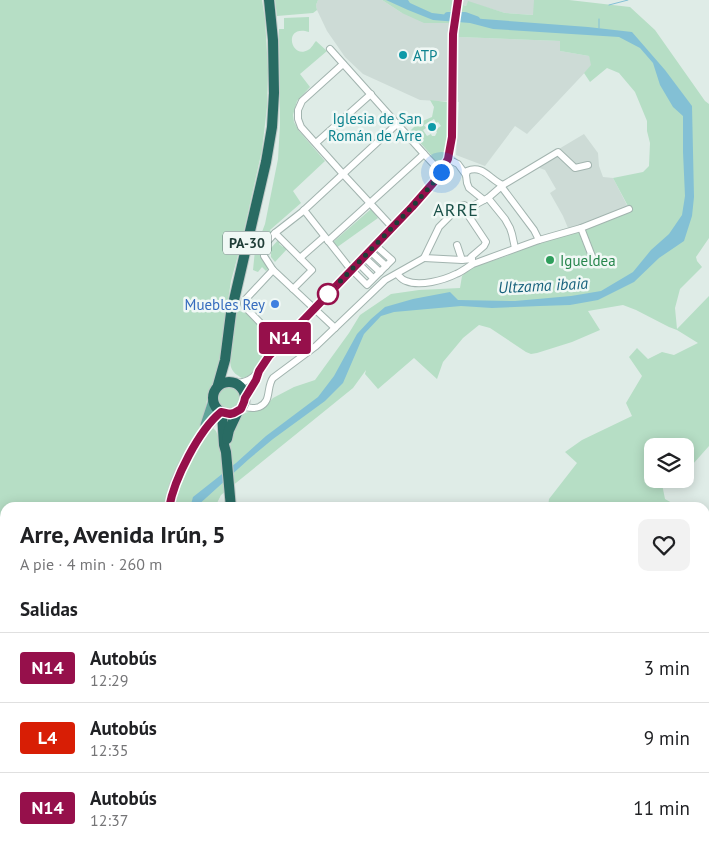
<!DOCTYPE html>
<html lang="es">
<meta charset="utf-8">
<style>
:root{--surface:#fff;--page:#f2f2f2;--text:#202124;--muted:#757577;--line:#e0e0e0}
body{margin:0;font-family:"PT Sans",sans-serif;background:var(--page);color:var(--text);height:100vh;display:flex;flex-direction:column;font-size:19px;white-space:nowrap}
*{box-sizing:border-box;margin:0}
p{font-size:16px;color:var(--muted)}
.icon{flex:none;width:28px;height:28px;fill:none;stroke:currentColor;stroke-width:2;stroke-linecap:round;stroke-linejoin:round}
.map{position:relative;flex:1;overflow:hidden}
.side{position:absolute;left:0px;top:502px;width:710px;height:351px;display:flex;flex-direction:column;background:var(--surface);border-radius:15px 15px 0 0;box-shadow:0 2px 12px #0003}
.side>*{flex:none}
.badge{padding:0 10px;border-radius:4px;font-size:18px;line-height:32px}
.tools{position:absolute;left:644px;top:438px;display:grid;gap:10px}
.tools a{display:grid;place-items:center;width:50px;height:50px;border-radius:10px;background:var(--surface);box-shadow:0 2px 12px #0003;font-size:25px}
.you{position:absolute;width:25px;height:25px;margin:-12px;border:4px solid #fff;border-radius:50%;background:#1a73e8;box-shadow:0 0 0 8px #1a73e833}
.map>.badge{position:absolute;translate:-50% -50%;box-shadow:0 0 0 2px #fff}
h2{padding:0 20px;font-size:19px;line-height:45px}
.round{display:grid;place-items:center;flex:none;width:52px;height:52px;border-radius:10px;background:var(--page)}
.head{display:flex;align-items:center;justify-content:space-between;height:85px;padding:0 20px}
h1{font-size:24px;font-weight:700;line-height:38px}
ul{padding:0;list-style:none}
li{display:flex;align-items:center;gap:15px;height:70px;padding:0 20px;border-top:1px solid var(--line)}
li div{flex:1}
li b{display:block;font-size:19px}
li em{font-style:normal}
li .badge{min-width:55px;font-weight:700;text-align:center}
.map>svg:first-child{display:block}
.built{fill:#cddbd6}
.green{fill:#b6dec5;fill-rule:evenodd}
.water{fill:#83c0d5}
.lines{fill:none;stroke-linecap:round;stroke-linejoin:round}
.stream{stroke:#83c0d5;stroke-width:1}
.river{stroke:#83c0d5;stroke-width:8}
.minor-casing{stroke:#a2b4af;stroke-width:8}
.major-casing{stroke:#c0c9c7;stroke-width:11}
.highway-casing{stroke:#c0c9c7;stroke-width:12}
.minor{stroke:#fff;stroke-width:6}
.major{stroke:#60a499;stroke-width:9}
.highway{stroke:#296b63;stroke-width:10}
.line-casing{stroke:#fff;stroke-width:11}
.line{stroke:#96104b;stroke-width:8}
.walk{stroke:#1f3d37;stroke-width:5;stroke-dasharray:0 9}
.culture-dot{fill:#0f9aa8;stroke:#f0f8f5;stroke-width:2}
.leisure-dot{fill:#2e9e5b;stroke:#f0f8f5;stroke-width:2}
.stop-dot{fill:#fff;stroke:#96104b;stroke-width:2.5}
.shop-dot{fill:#3f7fe0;stroke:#f0f8f5;stroke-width:2}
.labels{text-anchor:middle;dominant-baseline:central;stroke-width:5;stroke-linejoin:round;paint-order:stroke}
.shield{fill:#f0f8f5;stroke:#5e7570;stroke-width:1}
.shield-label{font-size:14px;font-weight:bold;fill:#1f3d37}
.culture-label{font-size:15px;fill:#0d838f;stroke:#f0f8f5;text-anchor:start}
.leisure-label{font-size:15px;fill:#27864d;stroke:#f0f8f5;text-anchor:start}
.shop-label{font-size:15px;fill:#366cbe;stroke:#f0f8f5;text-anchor:end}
.water-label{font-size:16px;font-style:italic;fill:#16617c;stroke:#f0f8f5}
.quarter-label{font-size:18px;letter-spacing:1px;fill:#1a5048;stroke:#f0f8f5}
</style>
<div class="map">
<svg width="709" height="853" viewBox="0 0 709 853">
<rect width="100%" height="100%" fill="#dfece7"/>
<g class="built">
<path d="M318,0H382L402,13L456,0H534V15L505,13L468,2L466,6L463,5L459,37L560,41V51L589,56L592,65L527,134L515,126L485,166L456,155L459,102L420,100L363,74L345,57L327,31L317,10L316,5Z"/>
<path d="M584,134L598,153L599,166L603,177L613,178L629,209L582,230L580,225L568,228L563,216L550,193L556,189L545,170L537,167L505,181Z"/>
</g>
<g class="green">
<path d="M0,0H262L265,19L268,70L267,107L262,150L241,244L231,281L225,319L219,367L217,378L207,400L201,431L166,507L5,508V610L0,603Z"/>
<path d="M275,0H318L316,5L317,10L313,13L277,16Z"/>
<path d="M382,0H458L463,5L466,6L468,1L505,13L533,15L534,0H569L630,7L655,30L705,101L709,104V238L696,257L697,261L702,267L680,289L675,308L677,329L709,296V446L693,464L685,469V446H652V479H670L662,484L665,499L679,507H548L549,499L577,463L565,452L582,440L632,416L626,403L642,376L629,357L637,348L648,359L662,352L674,355L698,343L677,330L669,327L636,310L623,305L588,311L600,330L572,342L537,353L531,354L526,352L490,328L479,325L463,338L443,362L437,379L414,358L378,389L365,374L366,370L353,388L221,495L215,507L172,508L177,486L188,464L209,428H213L216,431L220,441L230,450L231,430L236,420L243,414L267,404L273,398L294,387L315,380L349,333L360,315L391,294L419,290L460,288L462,276L470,268L507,256L517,250L629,208L613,178L643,172L649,166L650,143L647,131V121L635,92L619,73L607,68L590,82L584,73L591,65L589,56L560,51V41L459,37V33H456L458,23H424L402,13Z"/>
<path d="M309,17V32C282,24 291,60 308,50C312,48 313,44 316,41L327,51L300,74L310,87L297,101L293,115L294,122L299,131L325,161L293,191L301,203L270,230L272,233C259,244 259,255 269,268L266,271L262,267L258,272L253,270L255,250L265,224L278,159L280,125L279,29H284V18Z"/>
<path d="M430,100L447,102C447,119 449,143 443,159C442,163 438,167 436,170L428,160L432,156L410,131L418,123L432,117L434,107ZM434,119L436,123L438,122L441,126L435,130L437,132L435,136H432L431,134L427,136L423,130L426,128L424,125Z"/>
<path d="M371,209L378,218L336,248L332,243Z"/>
<path d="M279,239L281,241L279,244L283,247L285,245L288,248L275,262L271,257V248Z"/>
<path d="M235,310L247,313L270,337L273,347C265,357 256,376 242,378C237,375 233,373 231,367C228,355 234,323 235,310Z"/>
<circle cx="229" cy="398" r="12"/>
<path d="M0,726H5V757L0,759Z"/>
<path d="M18,849H297L300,853H17Z"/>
</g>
<path class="water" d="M386,0H408L410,3L432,13L483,19L588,27L632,32L665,70L692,106L694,197L692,216L684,241L659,258L634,282L598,300L570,305L540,306L492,308L461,306L394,312L381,316L364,334L343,383L325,401L273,439L249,459L196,507L190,508L193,497L236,463L266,436L318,397L334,376L357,334L371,319L385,307L413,299L450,292L458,300L515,301L571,296L601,291L633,272L651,250L669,234L682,215L685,196L683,152V116L673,107L660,85L653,63L640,48L619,37L493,29L470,23L433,20L408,10Z"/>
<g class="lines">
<g class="stream">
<path d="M609,5L628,0"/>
<path d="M599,28V19"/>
</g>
<path class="river" d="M448,16H465L476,20"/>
<g class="minor-casing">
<g id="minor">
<path d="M330,49L424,154L441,172"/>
<path d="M343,64L302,101L298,110V119L301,127L343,174L392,227"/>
<path d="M316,143L371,94"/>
<path d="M448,159L458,164L466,175L467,183L469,188L484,200L488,198L505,219L510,228L512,234L515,248"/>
<path d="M466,175L467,171C483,164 490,180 503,185"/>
<path d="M501,186L534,230L539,240"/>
<path d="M488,198L503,185L558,152L575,168L588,165"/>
<path d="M469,208L468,211V215L486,242L484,246L471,257L472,259"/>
<path d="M304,210L348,266L367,285L392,260L375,245"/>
<path d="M581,228L595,264"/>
<path d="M275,233L312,270L293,289"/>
<path d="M328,241L424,154"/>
<path d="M457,245L462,260"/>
<path d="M370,251L386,266"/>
<path d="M364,257L380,272"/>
<path d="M300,258L324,237"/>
<path d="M424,258L462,260L472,259V262"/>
<path d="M358,263L373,278"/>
<path d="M273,270L245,300L244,303L245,307L280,343"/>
<path d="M397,274C400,277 402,280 406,281C420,287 444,280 456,274C462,272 467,267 473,264L539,240L581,228L629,209"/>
<path d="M335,328L273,270L264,256V249L267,242L275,233L302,212L397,124"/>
<path d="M236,383C256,382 259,369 269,355C273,351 277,347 280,343L412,207L434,182L445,164L453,137V34L458,0"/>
<path d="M245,398L250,392L258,374"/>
<path d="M243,406C248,408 253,409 259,407C272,402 266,387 273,378L316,346L385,280L424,258L439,227L460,206L464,205L469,208L484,200"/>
<path d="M0,662L5,663"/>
</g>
</g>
<g class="major-casing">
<g id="major">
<path d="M205,425L213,401"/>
<path d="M169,508C171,499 173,489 176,481C184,461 204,426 221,412"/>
<path d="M0,615L5,620"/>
</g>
</g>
<g class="highway-casing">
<g id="highway">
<circle cx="229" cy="398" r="16"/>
<path d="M218,385L225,360L231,313L266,162L272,127L274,93L273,40L269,0"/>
<path d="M222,413L224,445L226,452L231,508"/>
<path d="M227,439L229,430L238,411"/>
<path d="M370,849L371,853"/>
</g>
</g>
<use href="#minor" class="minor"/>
<use href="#major" class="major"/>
<use href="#highway" class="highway"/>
</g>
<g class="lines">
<g class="line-casing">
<path id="line" d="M169,508C174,479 199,430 221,412L230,414L234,413L241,409L244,402L245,398L256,380L259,371L269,356L412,207L434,182L441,172L448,159L452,137L453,34L458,0"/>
</g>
<use href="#line" class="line"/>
<path class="walk" d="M328,294L412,207L434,182L441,172"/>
</g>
<g class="culture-dot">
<circle cx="403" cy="55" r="5"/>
<circle cx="432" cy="127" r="5"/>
</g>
<circle class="leisure-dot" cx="550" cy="260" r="5"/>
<circle class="stop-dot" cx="328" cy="294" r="10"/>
<circle class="shop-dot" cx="275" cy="304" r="5"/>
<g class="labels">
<rect class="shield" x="223" y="231.5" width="48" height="23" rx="4"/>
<g class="shield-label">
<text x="247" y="243">PA-30</text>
</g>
<g class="culture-label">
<text x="413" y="55">ATP</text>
<text x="422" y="118" text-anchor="end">Iglesia de San<tspan x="422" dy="17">Román de Arre</tspan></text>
</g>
<g class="leisure-label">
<text x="560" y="260">Igueldea</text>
</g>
<g class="shop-label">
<text x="265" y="304">Muebles Rey</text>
</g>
<g class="water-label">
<text transform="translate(543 285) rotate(-3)">Ultzama ibaia</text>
</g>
<g class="quarter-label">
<text x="456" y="209">ARRE</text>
</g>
</g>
</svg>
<div class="tools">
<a><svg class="icon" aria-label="layers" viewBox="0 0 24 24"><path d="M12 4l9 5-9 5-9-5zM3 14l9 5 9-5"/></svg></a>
</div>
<div class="you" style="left:441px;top:172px"></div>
<b class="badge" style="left:285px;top:338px;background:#96104b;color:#fff">N14</b>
<section class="side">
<div class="head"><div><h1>Arre, Avenida Irún, 5</h1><p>A pie · 4 min · 260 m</p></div><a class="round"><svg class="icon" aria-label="heart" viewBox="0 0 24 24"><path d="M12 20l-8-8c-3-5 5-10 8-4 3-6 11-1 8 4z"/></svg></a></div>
<h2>Salidas</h2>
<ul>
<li><span class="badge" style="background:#96104b;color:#fff">N14</span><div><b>Autobús</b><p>12:29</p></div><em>3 min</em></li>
<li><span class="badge" style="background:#d81e05;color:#fff">L4</span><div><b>Autobús</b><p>12:35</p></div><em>9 min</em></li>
<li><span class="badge" style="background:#96104b;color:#fff">N14</span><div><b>Autobús</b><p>12:37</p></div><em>11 min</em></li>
</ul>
</section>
</div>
